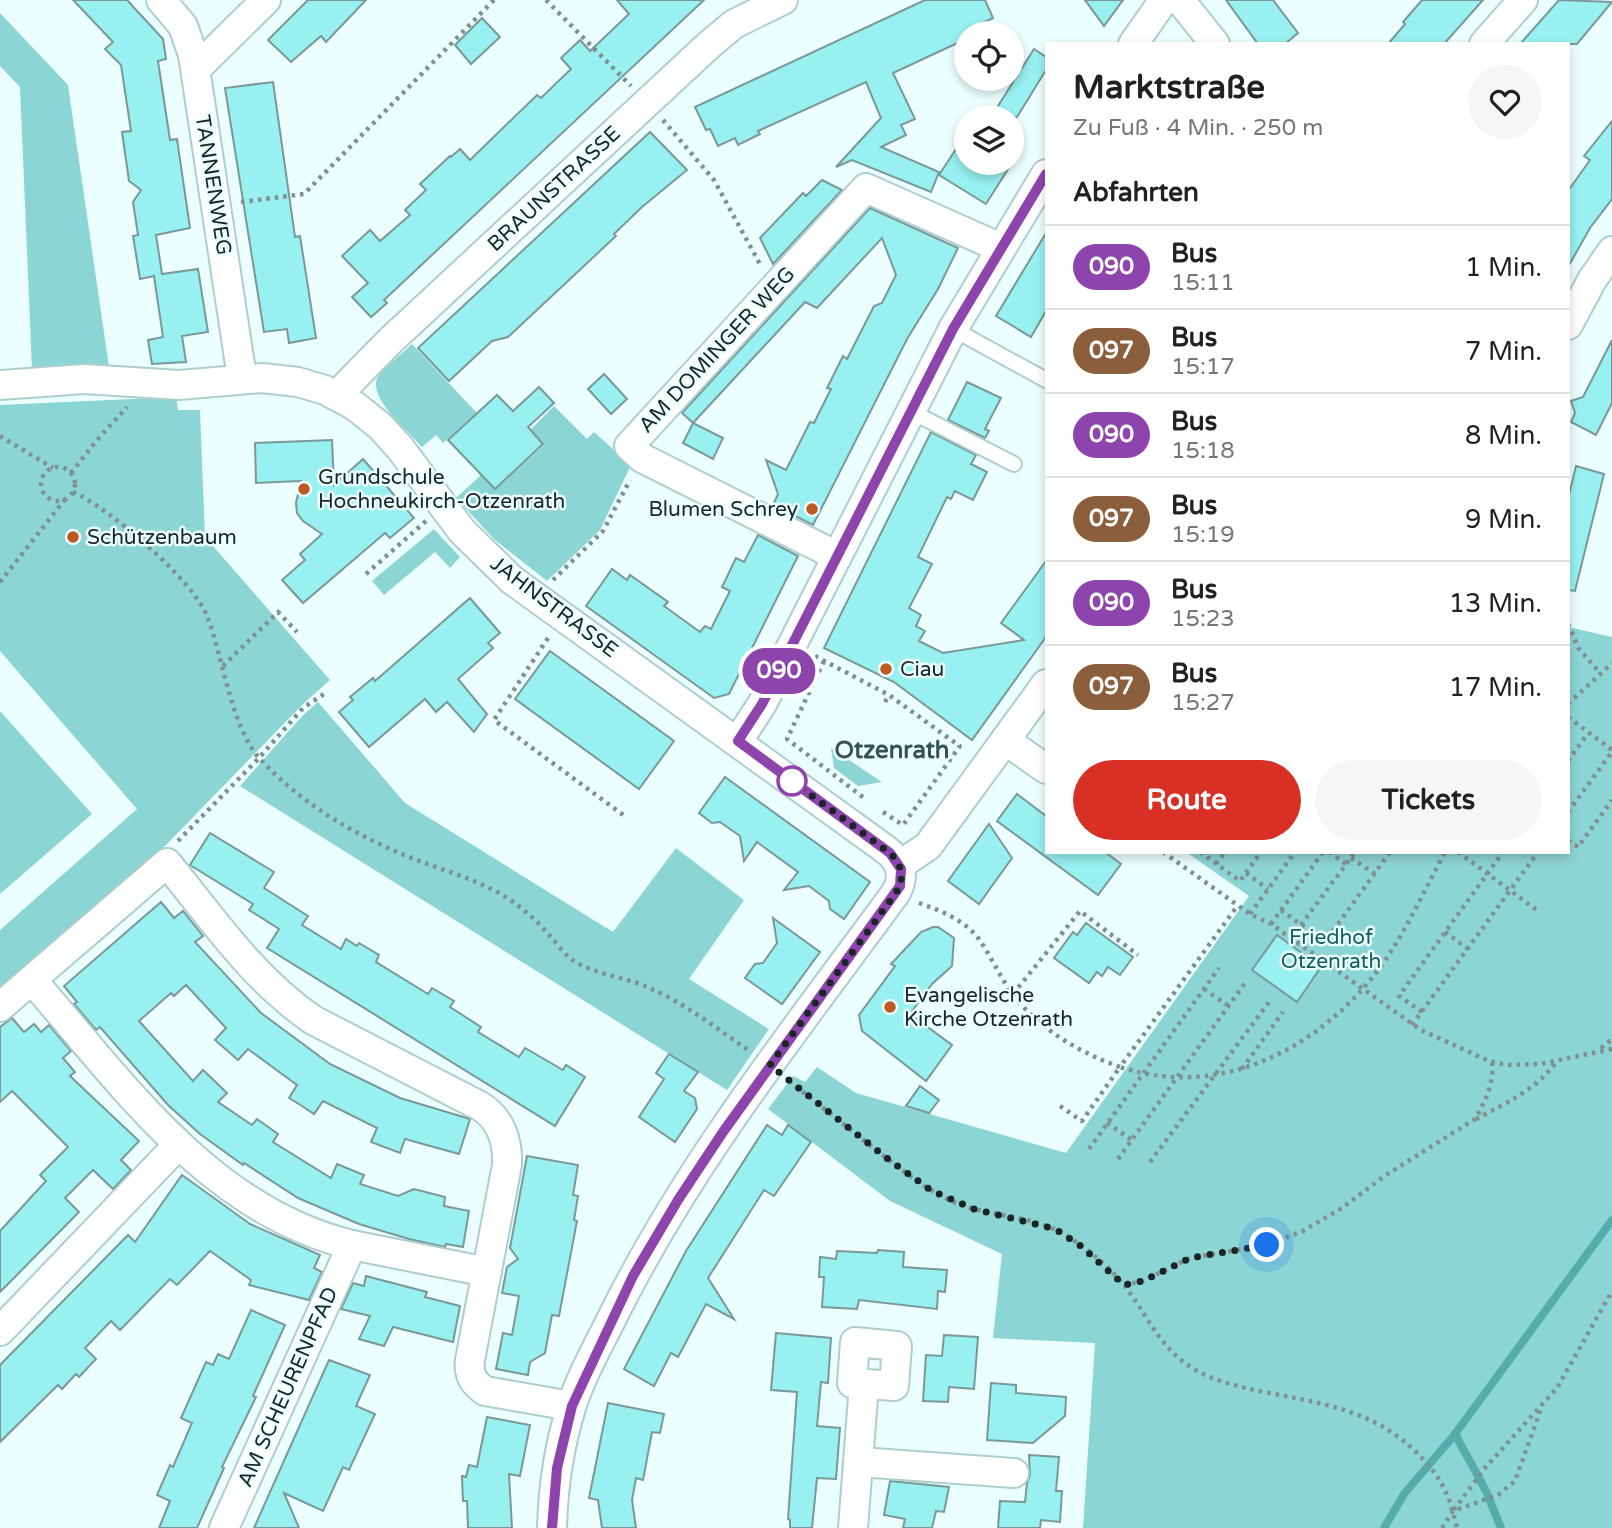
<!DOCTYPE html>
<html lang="de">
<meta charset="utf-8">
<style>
:root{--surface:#fff;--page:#f6f6f6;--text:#202124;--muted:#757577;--line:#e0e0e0;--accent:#d93025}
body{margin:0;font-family:"Varela Round",sans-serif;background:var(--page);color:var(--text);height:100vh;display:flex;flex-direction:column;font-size:26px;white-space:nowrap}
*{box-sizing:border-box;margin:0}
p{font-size:23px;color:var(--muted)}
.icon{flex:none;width:38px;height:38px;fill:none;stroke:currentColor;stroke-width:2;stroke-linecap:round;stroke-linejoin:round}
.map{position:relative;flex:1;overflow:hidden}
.panel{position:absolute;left:1045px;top:42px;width:525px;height:812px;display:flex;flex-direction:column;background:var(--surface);border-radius:0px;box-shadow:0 4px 10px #0003}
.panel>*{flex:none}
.badge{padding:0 14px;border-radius:23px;font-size:24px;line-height:46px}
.controls{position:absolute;left:954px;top:21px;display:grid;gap:14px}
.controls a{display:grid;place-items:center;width:70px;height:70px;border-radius:50%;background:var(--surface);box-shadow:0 4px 10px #0003;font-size:35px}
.you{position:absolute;width:35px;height:35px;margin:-18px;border:5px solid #fff;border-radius:50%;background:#1a73e8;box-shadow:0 0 0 10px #1a73e833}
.map>.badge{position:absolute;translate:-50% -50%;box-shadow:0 0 0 4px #fff}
h2{padding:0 28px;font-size:26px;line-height:63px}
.round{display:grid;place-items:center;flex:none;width:74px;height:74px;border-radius:37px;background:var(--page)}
.head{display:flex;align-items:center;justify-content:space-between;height:119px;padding:0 28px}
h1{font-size:33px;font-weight:700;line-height:52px}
.cta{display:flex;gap:14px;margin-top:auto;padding:14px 28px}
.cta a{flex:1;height:80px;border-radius:42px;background:var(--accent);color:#fff;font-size:28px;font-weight:700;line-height:80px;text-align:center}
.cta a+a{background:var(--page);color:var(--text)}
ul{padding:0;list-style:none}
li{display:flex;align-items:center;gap:21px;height:84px;padding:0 28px;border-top:2px solid var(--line)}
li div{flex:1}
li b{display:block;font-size:26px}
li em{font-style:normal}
li .badge{min-width:77px;font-weight:700;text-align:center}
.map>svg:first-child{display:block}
.green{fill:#8cd5d5}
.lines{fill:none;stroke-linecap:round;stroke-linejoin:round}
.stream{stroke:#55acad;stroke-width:8}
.building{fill:#98f0f0;stroke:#7a9898;stroke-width:2}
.lane-casing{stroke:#aececd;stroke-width:18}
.street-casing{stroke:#aececd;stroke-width:32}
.path{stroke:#80908f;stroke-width:4.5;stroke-dasharray:3.5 5;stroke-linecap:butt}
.lane{stroke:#fff;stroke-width:14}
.street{stroke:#fff;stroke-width:28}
.line-casing{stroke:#fff;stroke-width:16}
.line{stroke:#8e44ad;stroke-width:10}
.walk{stroke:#192625;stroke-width:7;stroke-dasharray:0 12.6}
.poi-dot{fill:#bd5a23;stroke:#ebfffe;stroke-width:2.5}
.stop-dot{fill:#fff;stroke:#8e44ad;stroke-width:3.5}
.labels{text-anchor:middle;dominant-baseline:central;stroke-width:5;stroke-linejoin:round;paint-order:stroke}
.street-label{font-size:21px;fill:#192625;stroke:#ebfffe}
.poi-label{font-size:21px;fill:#192625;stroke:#ebfffe;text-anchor:start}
.park-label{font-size:21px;fill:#135e5f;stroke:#ebfffe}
.quarter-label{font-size:24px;font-weight:bold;fill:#365252;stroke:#ebfffe}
</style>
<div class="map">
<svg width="1612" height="1528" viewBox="0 0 1612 1528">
<rect width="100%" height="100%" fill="#ebfffe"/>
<g class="green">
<path d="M0,13L68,85L109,367L32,370L20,87L0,66Z"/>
<path d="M412,344L477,413L443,443L436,435L422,447C409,431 364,396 379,375C388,364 402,354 412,344Z"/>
<path d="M176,397L178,410H200L205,537L330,680L302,705L167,844L0,991V930L137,809L0,651V405Z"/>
<path d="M554,406L587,439L594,432L631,465L600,530L547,581L495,540L456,498L481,475L495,490L544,445L531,429Z"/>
<path d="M434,529L460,557L450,568L435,552L384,595L372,581Z"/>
<path d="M1568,627L1612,637V1528H1083L1095,1343L993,1338L1002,1254L890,1201L768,1109L793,1076L805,1082L817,1067L856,1093L1066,1153L1249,896L1186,852H1568Z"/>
<path d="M318,702L405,803L613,932L676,848L744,900L689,979L769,1029L727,1090L240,786L304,714Z"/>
<path d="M0,711L92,814L0,894Z"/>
<path d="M831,748L882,782L858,786L834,768Z"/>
</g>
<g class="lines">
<g class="stream">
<path d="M1455,1434L1486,1491L1501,1528"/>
<path d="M1384,1528L1404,1494L1455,1434L1612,1220"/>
</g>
</g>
<g class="building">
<path d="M73,0H127L163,39L166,59L158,61L170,140L177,139L190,228L156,235L162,274L198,269L208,332L182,336L186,362L152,364L148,340L163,337L154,276L140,279L133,236L138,235L133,202L141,190L129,181L122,132L131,131L121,65L105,49L113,42Z"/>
<path d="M308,0H366L326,42L321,36L291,62L268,40Z"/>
<path d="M617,0H704L384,300L387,303L371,317L352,297L368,283L342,256L370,230L380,241L410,215L405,210L426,190L420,184L450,156L451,157L460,149L470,160L537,95L541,98L571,69L561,58L580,40L590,51L629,14Z"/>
<path d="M925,0H985L993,18L978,25L981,32L966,33V39L893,73L915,119L901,125L906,135L881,147L939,172L931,192L852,160L836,167L881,118L866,82L758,131L760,134L738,145L735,138L718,146L710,129L706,130L695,107Z"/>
<path d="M1085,0H1123L1104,26Z"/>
<path d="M1226,0H1273L1298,33L1285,44H1258Z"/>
<path d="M1422,0H1483L1444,44H1388L1405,24L1403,22Z"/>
<path d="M1559,0L1612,2L1577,44H1520Z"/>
<path d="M482,18L500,37L471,64L455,45Z"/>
<path d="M1034,49L1046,57V70L1017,117H991Z"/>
<path d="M273,82L295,237L300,236L316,338L289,343L287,329L264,332L225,88Z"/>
<path d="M1612,121V199L1590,228L1568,267V191L1590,160L1584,156Z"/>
<path d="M650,132L687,170L642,207L614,234L616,236L508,337L492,341L449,381L418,348Z"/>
<path d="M966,134V163H1012L986,204L939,175Z"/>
<path d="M822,180L842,190L773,264L760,238L803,193L806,196Z"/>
<path d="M870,208L958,248L938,289L907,339L813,525L773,505L778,494L766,460L786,470L810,422L814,423L831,389L827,388L843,356L847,359L874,306L882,303L896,275L882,238L817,308L805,302L693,423L682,413Z"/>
<path d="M1046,233V311L1031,337L996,316Z"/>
<path d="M1612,340V403L1596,435L1571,422L1575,413L1571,401L1583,397Z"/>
<path d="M604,374L627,399L611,414L588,389Z"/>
<path d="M967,382L1001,398L985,429L989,431L985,438L948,420Z"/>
<path d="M539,387L554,403L528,427L543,444L495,489L448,440L497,395L513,411Z"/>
<path d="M693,423L723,438L713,459L683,443Z"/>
<path d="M931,432L976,455L971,464L987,472L973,500L955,491L951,499L947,497L918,557L932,564L909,608L921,615L916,626L925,631L919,641L943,653L1024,640L1001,623L1046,561V637L972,740L894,682L824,648Z"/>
<path d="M332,440L334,485L363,459L414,518L390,538L385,533L303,603L282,580L305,560L300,554L322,534L303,521L297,513L296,503L301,481L256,483L255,443Z"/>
<path d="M1576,466L1604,474L1575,591L1568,590V499Z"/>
<path d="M758,535L798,556L729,694L714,698L586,606L612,569L627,580L630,575L668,602L664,606L700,632L705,626L711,629L730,591L722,587L736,558L744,562Z"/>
<path d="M470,598L500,633L488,643L493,648L458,679L487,714L474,732L447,702L436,712L425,699L369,747L339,712L353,700L350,697L373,678L375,681Z"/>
<path d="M550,651L674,741L639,789L515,699Z"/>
<path d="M725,777L870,882L844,919L830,909L829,901L809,886L784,890L798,872L757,842L744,861L740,836L720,822L712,823L699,813Z"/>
<path d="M1017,794L1046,816V852H1105L1121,864L1098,895L997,821Z"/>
<path d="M989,824L1012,858L979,904L948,881Z"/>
<path d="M210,833L274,872L264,888L308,916L302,925L341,949L346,939L357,946L359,943L379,955L376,962L428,994L432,988L454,1001L450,1007L481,1027L478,1032L519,1057L525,1048L563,1070L566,1065L585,1077L555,1126L267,948L279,929L249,910L253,904L190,865Z"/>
<path d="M161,902L174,918L183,911L203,936L195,942L261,1013L330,1064L400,1098L470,1119L459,1154L405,1139L400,1153L371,1142L377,1128L323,1101L314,1114L302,1106L289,1098L297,1085L248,1049L238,1060L215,1040L226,1028L186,985L174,996L171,993L139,1021L193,1081L203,1070L227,1093L218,1102L252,1125L257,1119L278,1134L273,1142L331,1178L337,1164L364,1175L360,1184L398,1196L414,1189L445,1197L444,1206L469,1211L463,1247L446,1244L445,1247L409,1239L359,1224L298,1198L244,1163L243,1165L200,1134L168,1105L100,1027L96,1030L74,1004L77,1002L64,986Z"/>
<path d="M773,918L820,952L782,1004L745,978L755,964L763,963L777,943Z"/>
<path d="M1086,923L1133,957L1120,975L1108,967L1102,976L1097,972L1089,983L1054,958L1073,932L1077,935Z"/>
<path d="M933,927H938L954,938L952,966L932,984L910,1014L952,1045L926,1081L862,1031L859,1015L895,966L891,964L921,932Z"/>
<path d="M1277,935L1321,967L1297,1002L1252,970Z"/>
<path d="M12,1018L24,1032L34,1024L41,1032L49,1025L71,1051L63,1058L75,1072L70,1076L139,1141L121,1160L131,1170L113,1189L93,1170L65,1198L79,1212L0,1292V1231L46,1181L40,1175L68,1147L12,1091L0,1102V1027Z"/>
<path d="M669,1054L698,1072L684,1091L695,1098L697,1109L675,1142L639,1117L664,1079L656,1073Z"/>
<path d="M920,1086L939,1100L929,1113L906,1106Z"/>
<path d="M767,1125L782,1135L788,1125L811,1142L774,1196L764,1190L708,1278L734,1319L706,1304L678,1357L671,1353L654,1386L624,1369L686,1251Z"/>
<path d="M527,1156L578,1165L573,1195L578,1196L574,1220L577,1221L559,1316L552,1315L545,1353L530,1362L528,1375L496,1369L503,1333L512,1335L519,1296L502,1293L507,1267L518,1259L510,1248Z"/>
<path d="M182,1175L250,1224L320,1255L314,1268L322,1272L309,1300L249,1285L251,1280L210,1251L177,1285L170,1279L120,1330L111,1321L85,1348L96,1359L79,1377L76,1374L62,1389L58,1385L0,1442V1365L128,1235L135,1242Z"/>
<path d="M878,1250L904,1252L903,1267L947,1270L945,1292L938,1291L937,1309L859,1300L857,1309L822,1307L824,1277H819L820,1257L836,1259L837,1251L877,1253Z"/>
<path d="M366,1276L427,1292L425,1297L460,1306L453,1342L393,1327L384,1346L359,1339L370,1316L341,1309L353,1283L364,1286Z"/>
<path d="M251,1310L285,1325L253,1396L256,1397L222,1467L224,1468L197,1528H159L170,1501L157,1495L170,1465L173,1467L192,1423L181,1418L206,1362L213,1365L218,1354L229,1359Z"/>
<path d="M776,1333L831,1338L828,1383L821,1382L817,1426L840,1428L836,1479L817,1478L812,1528H790V1520L788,1519L797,1392L771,1390Z"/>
<path d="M944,1335L978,1337L974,1389L949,1387L948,1402L923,1401L926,1355L942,1356Z"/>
<path d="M329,1360L370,1375L356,1406L375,1414L349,1470L343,1467L323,1511L284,1493L299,1528H254Z"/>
<path d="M991,1383L1016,1385V1393L1066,1397L1065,1416L1033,1443L987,1440Z"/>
<path d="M608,1403L664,1414L660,1433L652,1432L643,1480L636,1478L632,1500L636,1528H602L598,1500L589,1498Z"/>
<path d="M487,1417L530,1425L520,1476L509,1474L512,1528H468L467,1501H463L462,1476L466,1477L469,1465L477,1467Z"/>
<path d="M1029,1455L1059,1457L1056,1491H1062L1060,1522L1041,1520L1040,1528H998L1000,1501L1025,1502L1027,1483L1030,1475Z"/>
<path d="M890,1481L949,1487L944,1512L936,1511L932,1528H903L905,1519L884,1515Z"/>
</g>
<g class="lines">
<g class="lane-casing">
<g id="lane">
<path d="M953,329L1046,380"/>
<path d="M910,411L1014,464"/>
</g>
</g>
<g class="street-casing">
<g id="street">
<path d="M161,0L183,26L193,55L242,378"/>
<path d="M1180,0L1215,44"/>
<path d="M1133,44L1164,0"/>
<path d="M1484,44L1523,0"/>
<path d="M196,69L266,0"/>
<path d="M1568,325L1592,280L1612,251"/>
<path d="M0,385L84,379L179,385L262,378L298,382L325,390L355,406L380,426L400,448L462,531L512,580L885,849C901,861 906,876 895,894C796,1029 690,1162 615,1312C600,1343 581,1375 571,1408C559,1447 553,1487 552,1528"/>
<path d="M337,395L390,341L709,45L734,24L783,0"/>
<path d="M837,556L642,458L629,446L866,188L1001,248"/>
<path d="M1005,740L1046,769"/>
<path d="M738,741L762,704L953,329L1046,174"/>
<path d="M900,865L928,846L1046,684"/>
<path d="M32,980C122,1083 210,1211 352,1245"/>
<path d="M0,1007L167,863C212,918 253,979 313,1020L480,1106C501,1119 508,1141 507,1165L470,1360C468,1374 473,1383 485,1391L571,1406"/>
<path d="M0,1331L178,1145"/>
<path d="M855,1342L897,1346L894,1386L852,1383Z"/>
<path d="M859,1462L1014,1473"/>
<path d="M224,1528L352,1245L487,1272"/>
<path d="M853,1528L864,1384"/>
</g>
</g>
<g class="path">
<path d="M546,0L631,86"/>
<path d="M663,120L714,180L761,266"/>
<path d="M241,202L304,194L494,0"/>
<path d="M0,436L53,468"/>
<circle cx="58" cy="484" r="17"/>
<path d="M71,473L97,440L127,407"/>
<path d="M73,492C108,507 193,580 207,616C223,656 231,728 260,759C303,805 356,836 414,859C440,869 468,877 493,890C515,901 534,917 550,936C557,943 563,953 571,959C590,973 623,977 645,986C683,1002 715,1027 748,1050"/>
<path d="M366,574L426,521"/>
<path d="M553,580L603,531L630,480"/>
<path d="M0,582L66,498"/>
<path d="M1568,624L1579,649L1600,673"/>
<path d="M548,638L494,720L626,817"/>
<path d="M815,656L889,695L961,747"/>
<path d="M824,661L787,739L864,798"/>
<path d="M223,666L278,612L297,632"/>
<path d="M885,702L889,695"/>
<path d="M1568,704L1612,663"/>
<path d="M1568,717L1612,750"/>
<path d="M1568,761L1588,733"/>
<path d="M883,812L903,825L960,746"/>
<path d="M1568,812L1612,752"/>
<path d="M1568,840L1578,847L1612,800"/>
<path d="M178,841L259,758L303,708L327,692"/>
<path d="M1163,852L1250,914L1271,924L1421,1030L1489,1061L1507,1065L1540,1064L1612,1049"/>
<path d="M1200,852L1240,881L1261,852"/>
<path d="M1329,852L1346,864"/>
<path d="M1458,852L1538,911"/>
<path d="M1351,858L1375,874"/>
<path d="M1216,864L1225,852"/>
<path d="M1246,873L1268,889"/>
<path d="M919,903C942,911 967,921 981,942C994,962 1003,983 1018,1001C1046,1033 1081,1053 1120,1067L1238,905"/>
<path d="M1281,910L1325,942L1390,852"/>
<path d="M1250,914L1295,852"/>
<path d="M1271,924L1323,852"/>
<path d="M1301,925L1355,852"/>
<path d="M1445,932L1468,949"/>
<path d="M1204,989L1229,1006"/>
<path d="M1013,994L1080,911L1138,955"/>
<path d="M1422,1012L1399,996L1503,852"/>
<path d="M1412,1025L1538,852"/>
<path d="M1601,1048L1612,1039"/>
<path d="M1242,1069L1283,1012"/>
<path d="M789,1081C817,1103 845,1125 872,1147C897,1166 922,1187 951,1201C989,1218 1037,1214 1072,1239C1093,1253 1115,1272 1130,1293C1150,1321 1163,1351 1194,1369C1214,1381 1237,1386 1259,1391C1318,1403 1370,1408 1415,1451C1441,1476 1449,1493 1457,1528"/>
<path d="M1060,1106L1082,1121L1120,1067C1225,1102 1330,1043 1388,956C1410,923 1426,887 1445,852"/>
<path d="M1476,1119C1505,1104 1537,1089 1556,1062"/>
<path d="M1107,1123L1132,1140"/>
<path d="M1089,1149L1219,968"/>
<path d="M1118,1159L1245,983"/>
<path d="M1150,1162L1269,1002"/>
<path d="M1124,1285L1143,1281L1190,1258L1267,1245L1303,1231L1342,1208L1386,1175L1475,1119C1486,1101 1494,1083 1492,1062"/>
<path d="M1454,1510L1484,1469L1557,1388L1612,1291"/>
<path d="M1442,1528L1453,1511L1498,1495L1515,1481L1541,1409"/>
</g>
<use href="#lane" class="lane"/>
<use href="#street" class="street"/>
</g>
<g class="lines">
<g class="line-casing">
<path id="line" d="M552,1528L557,1468L572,1406L633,1276L678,1200L723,1132L900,886L901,869L890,853L738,741L762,704L953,329L1046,174"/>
</g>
<use href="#line" class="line"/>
<path class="walk" d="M792,781L890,853C903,866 905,879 895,894L770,1065L888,1159L932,1191L974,1209L1055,1229L1081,1246L1124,1285L1143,1281L1190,1258L1267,1245"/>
</g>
<g class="poi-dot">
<circle cx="304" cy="489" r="7"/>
<circle cx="812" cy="509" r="7"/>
<circle cx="73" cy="537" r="7"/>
<circle cx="886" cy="669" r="7"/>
<circle cx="890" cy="1007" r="7"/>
</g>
<circle class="stop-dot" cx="792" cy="781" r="14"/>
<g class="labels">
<g class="street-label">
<text transform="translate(213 185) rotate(81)">TANNENWEG</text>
<text transform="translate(554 189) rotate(-43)">BRAUNSTRASSE</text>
<text transform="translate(717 350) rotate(-47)">AM DOMINGER WEG</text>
<text transform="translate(554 607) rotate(37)">JAHNSTRASSE</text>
<text transform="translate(288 1387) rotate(-66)">AM SCHEURENPFAD</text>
</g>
<g class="poi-label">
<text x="318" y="477">Grundschule<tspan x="318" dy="24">Hochneukirch-Otzenrath</tspan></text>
<text x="798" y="509" text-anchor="end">Blumen Schrey</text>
<text x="87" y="537">Schützenbaum</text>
<text x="900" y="669">Ciau</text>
<text x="904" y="995">Evangelische<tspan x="904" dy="24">Kirche Otzenrath</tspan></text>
</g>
<g class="park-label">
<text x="1331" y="937">Friedhof<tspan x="1331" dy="24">Otzenrath</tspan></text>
</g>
<g class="quarter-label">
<text x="892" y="750">Otzenrath</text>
</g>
</g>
</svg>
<div class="controls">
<a><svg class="icon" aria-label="locate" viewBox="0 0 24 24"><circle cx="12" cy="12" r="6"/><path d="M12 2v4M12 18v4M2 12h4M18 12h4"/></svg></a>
<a><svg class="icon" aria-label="layers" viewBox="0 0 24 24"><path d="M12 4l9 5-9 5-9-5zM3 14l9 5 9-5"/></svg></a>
</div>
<div class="you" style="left:1267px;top:1245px"></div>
<b class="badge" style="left:779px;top:671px;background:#8e44ad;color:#fff">090</b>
<section class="panel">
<div class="head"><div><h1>Marktstraße</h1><p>Zu Fuß · 4 Min. · 250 m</p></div><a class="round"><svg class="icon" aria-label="heart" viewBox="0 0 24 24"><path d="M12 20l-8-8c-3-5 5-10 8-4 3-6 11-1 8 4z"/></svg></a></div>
<h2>Abfahrten</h2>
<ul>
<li><span class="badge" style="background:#8e44ad;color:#fff">090</span><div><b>Bus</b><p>15:11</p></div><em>1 Min.</em></li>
<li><span class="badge" style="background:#8b5e3c;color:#fff">097</span><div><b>Bus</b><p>15:17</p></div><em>7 Min.</em></li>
<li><span class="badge" style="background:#8e44ad;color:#fff">090</span><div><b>Bus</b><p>15:18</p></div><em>8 Min.</em></li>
<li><span class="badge" style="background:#8b5e3c;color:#fff">097</span><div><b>Bus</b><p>15:19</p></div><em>9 Min.</em></li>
<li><span class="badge" style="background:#8e44ad;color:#fff">090</span><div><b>Bus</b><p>15:23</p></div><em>13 Min.</em></li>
<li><span class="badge" style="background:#8b5e3c;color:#fff">097</span><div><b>Bus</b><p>15:27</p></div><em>17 Min.</em></li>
</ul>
<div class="cta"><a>Route</a><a>Tickets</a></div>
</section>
</div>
